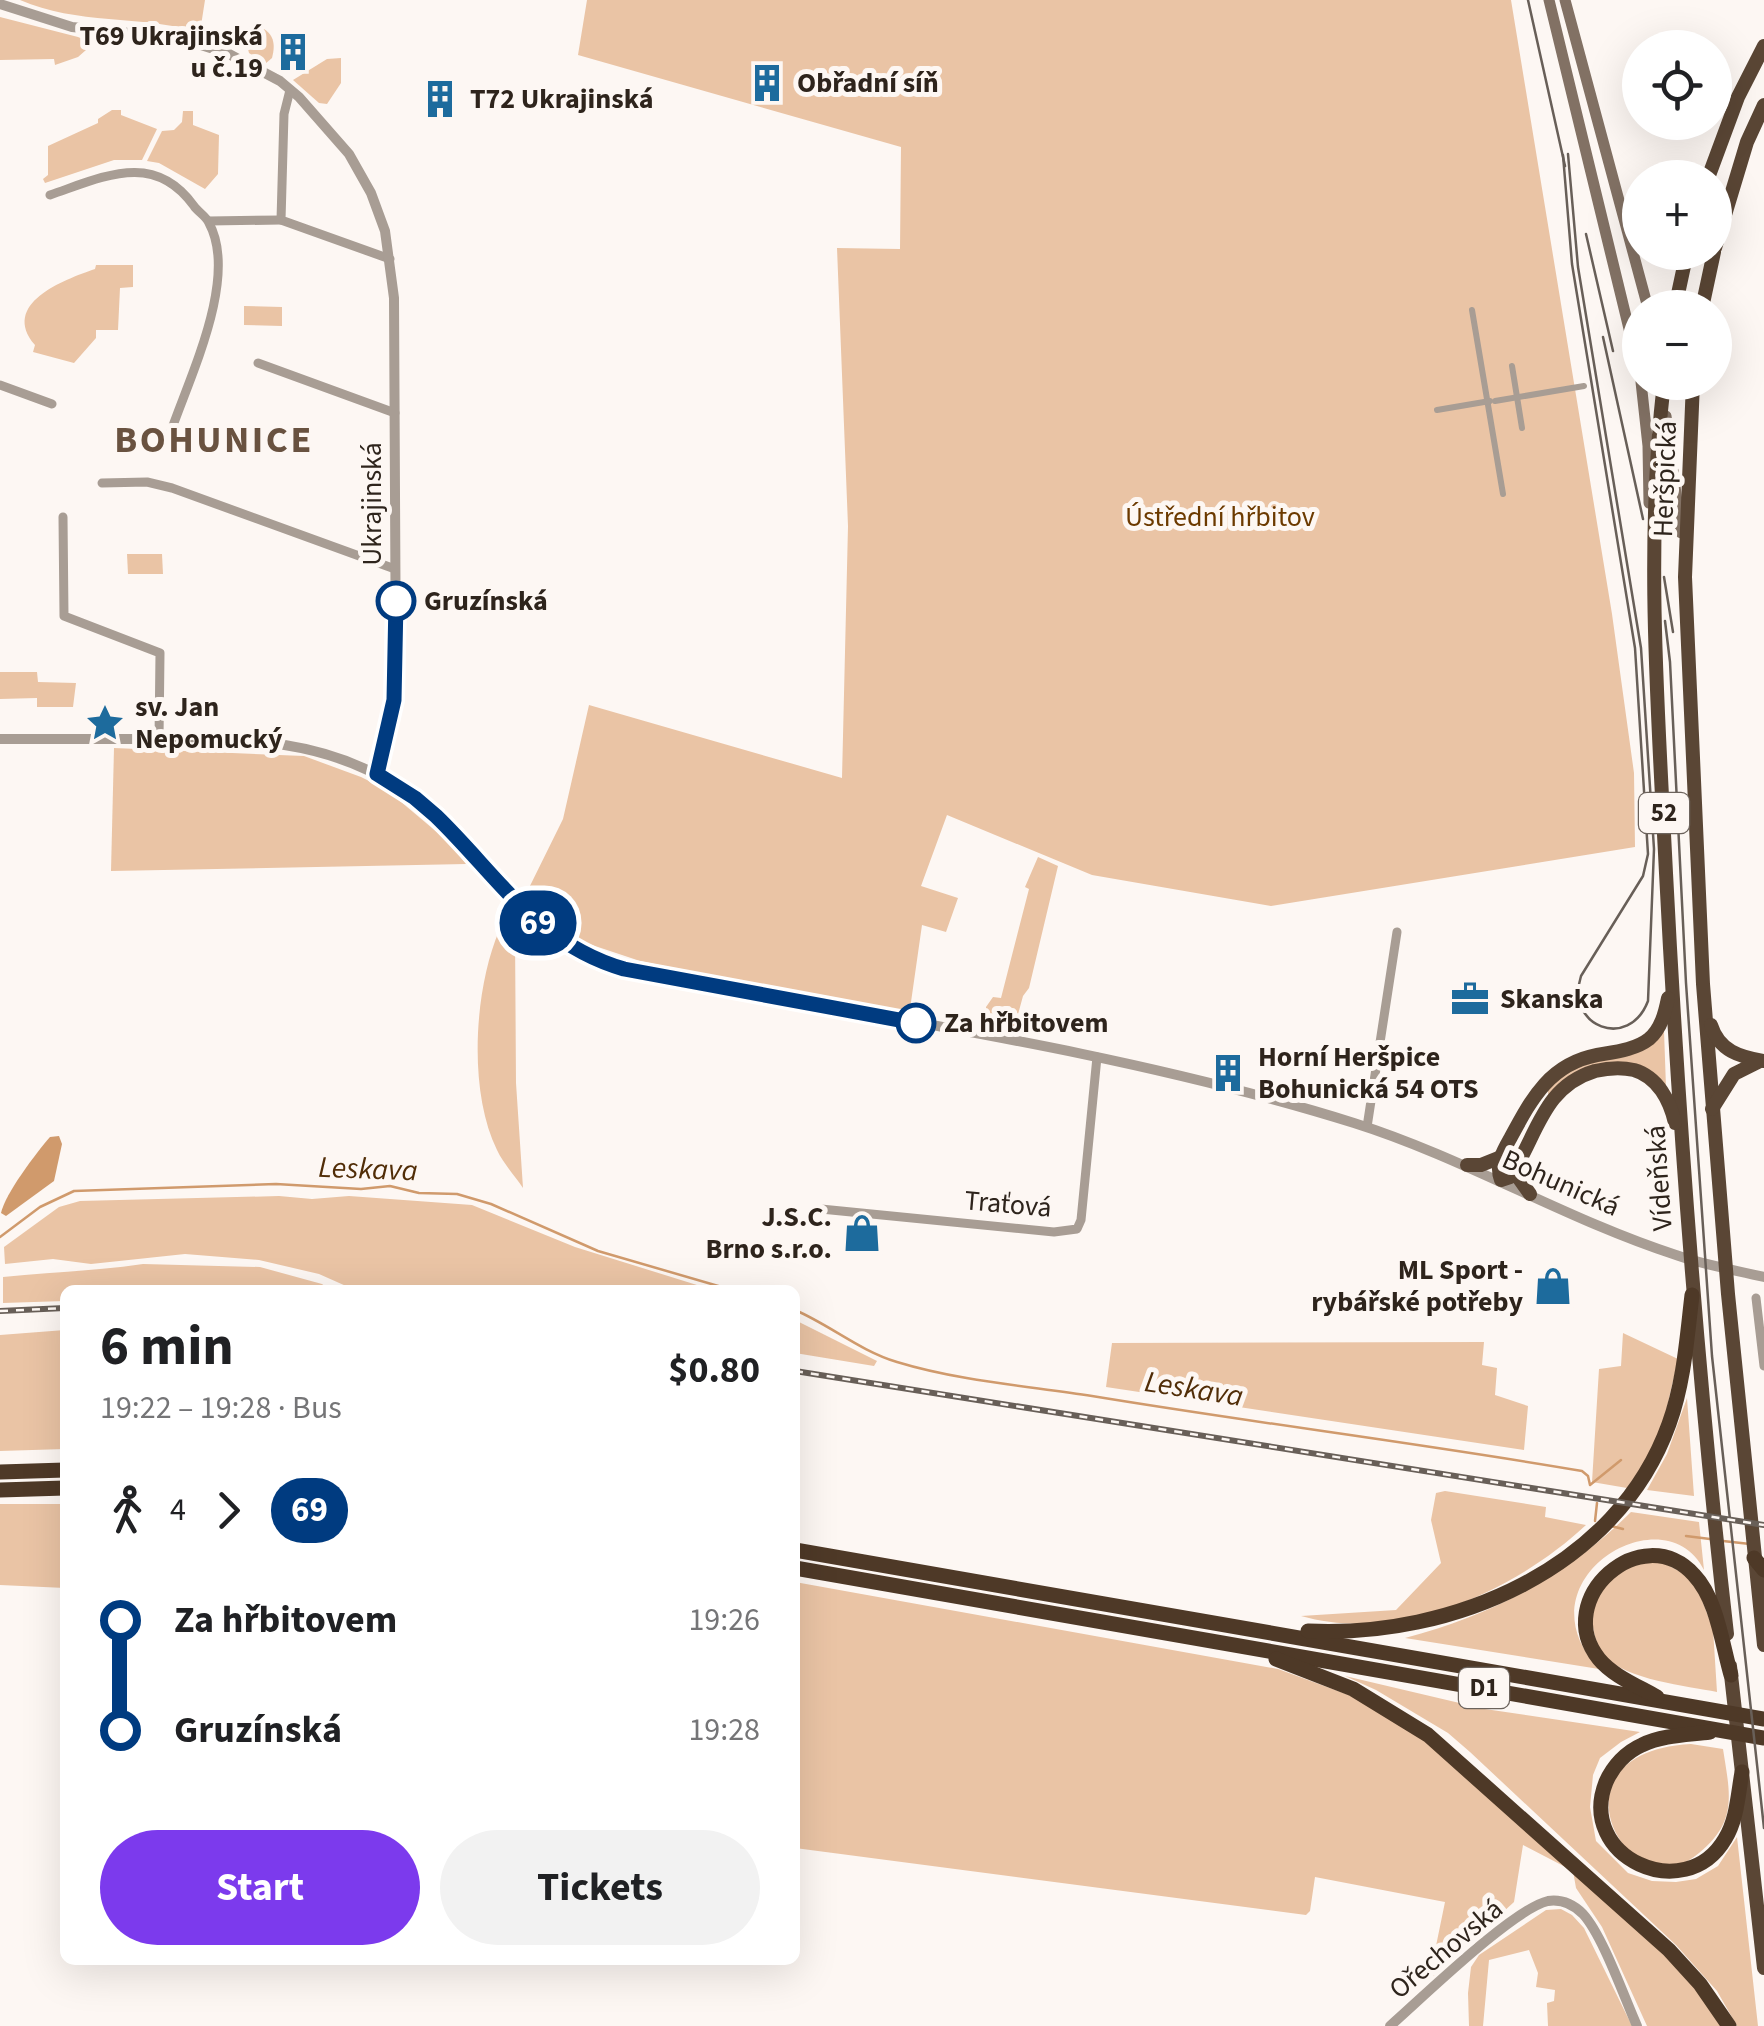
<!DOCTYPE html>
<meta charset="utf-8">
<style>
:root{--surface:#fff;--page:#f2f2f2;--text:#202124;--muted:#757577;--accent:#7c3aed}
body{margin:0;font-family:"Source Sans 3",sans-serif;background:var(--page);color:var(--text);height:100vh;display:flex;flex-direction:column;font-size:38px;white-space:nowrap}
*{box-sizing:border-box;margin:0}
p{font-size:32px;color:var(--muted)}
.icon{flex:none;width:55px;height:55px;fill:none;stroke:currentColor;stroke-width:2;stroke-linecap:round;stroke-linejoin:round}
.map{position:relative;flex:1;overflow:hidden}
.panel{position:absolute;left:60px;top:1285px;width:740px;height:680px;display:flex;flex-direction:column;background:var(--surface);border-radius:15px;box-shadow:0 10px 40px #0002}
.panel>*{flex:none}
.badge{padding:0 20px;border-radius:32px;font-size:35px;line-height:65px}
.fabs{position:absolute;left:1622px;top:30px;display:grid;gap:20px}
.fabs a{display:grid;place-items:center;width:110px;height:110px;border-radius:50%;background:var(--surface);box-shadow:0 10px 40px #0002;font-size:50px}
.map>.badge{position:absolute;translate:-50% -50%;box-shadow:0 0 0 5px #fff}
.legs{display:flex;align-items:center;gap:15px;height:110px;padding:0 40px;font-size:32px}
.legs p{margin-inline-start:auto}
.summary{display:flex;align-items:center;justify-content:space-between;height:170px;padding:0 40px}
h1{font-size:55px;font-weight:700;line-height:75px}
.action{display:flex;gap:20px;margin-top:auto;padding:20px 40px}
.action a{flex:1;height:115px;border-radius:60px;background:var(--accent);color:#fff;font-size:40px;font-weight:700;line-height:115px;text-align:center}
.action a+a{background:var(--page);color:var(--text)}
ul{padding:0 40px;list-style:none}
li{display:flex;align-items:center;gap:35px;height:110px;font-size:38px}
li i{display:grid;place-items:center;width:15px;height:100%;margin:0 12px;background:currentColor}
li i::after{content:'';width:25px;height:25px;margin:-12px;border:8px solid;border-radius:50%;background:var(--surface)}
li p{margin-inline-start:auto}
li:first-child i{background:linear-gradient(#0000 50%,currentColor 0)}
li:last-child i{background:linear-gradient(currentColor 50%,#0000 0)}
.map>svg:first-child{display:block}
.green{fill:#eac4a5}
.water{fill:#d09a6c}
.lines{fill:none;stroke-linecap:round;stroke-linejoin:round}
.stream{stroke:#d09a6c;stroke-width:2.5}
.pedestrian{stroke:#a89d94;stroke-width:6}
.minor{stroke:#a89d94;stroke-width:9}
.tertiary{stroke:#a89d94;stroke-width:10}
.secondary{stroke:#827164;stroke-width:11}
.trunk{stroke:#5a4635;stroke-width:14}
.motorway{stroke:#4e3927;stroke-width:15}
.tram{stroke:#685f58;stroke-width:2.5}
.rail-casing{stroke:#685f58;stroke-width:6}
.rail{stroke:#fdf7f3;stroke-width:2.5;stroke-dasharray:8;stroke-linecap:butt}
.line-1-casing{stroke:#fff;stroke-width:22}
.line-1{stroke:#003b80;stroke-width:15}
.stop-1-dot{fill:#fff;stroke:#003b80;stroke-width:5}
.labels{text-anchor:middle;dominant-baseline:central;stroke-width:10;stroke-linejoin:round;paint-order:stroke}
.shield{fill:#fdf7f3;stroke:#6c635c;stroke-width:2.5}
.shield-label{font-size:25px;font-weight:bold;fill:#2e241c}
.poi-label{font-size:28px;font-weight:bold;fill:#2e241c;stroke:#fdf7f3;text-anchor:start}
.street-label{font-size:28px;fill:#2e241c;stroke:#fdf7f3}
.park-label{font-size:28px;fill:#6c3a00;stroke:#fdf7f3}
.stop-label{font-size:28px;font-weight:bold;fill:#2e241c;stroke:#fdf7f3;text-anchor:start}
.water-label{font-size:30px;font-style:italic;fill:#512d07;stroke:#fdf7f3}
.district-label{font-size:38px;font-weight:bold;letter-spacing:2.5px;fill:#695240;stroke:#fdf7f3}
</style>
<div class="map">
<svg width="1764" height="2026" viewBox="0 0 1764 2026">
<rect width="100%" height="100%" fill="#fdf7f3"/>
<g class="green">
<path d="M20,0H205L200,32C140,15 77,25 20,0Z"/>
<path d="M587,0H1511L1612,614L1634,773L1635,847L1271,906L1092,875L947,815L921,886L958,898L946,932L922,925L910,1009L926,1011L923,1019L640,961L583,942L554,928L524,898L563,819L589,705L842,778L848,526L837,248L900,249L901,147L578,55Z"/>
<path d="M0,17L78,37L85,40L86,50L78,57L55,65L54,59L0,60Z"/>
<path d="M264,29C275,36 275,47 272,58L265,64L249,53L246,41L251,32Z"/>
<path d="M341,58V83L327,104L319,103L293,80L327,59Z"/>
<path d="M112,110H121V115L157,129L142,160H114L45,183L43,179L48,175V146L98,123V119Z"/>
<path d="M183,111H193V125L219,135L218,174L205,189L159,163L147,161L162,131L174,130L182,122Z"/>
<path d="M96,265H133V287L120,288L118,330H96V338L74,363L33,352L35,345C0,304 63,280 95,269Z"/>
<path d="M244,306L282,307V326L244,325Z"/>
<path d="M127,554H162L163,574H128Z"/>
<path d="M0,672H37L38,682L76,683L73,707H37V698L0,699Z"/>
<path d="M114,748L304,756L361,777L387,790L451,844L466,864L111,871Z"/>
<path d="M1038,857L1058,866L1029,988L1023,996L1014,1029L992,1028L986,1020V1007L993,997L1001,998L1029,889L1025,887Z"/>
<path d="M499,931L515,933L516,1083L523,1188C515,1176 503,1163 497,1150C468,1091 474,990 499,931Z"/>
<path d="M1664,1031L1666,1087L1630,1066L1560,1084L1548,1095V1088L1569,1071Z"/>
<path d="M279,1196L312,1199L349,1196L472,1205L575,1247L713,1290H355L319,1274L259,1260L185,1254L91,1264L53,1259L5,1264L4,1247L59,1207L80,1201Z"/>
<path d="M143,1264L260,1267L322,1284L330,1290H65V1301L3,1303V1277C50,1272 96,1271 143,1264Z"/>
<path d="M795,1320L877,1361L874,1366L795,1353Z"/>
<path d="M65,1330V1449L0,1451V1335Z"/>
<path d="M1623,1333L1678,1359L1659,1442L1627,1488L1592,1482L1599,1369L1621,1366Z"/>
<path d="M1484,1342L1482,1365L1497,1368L1495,1395L1528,1406L1524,1450L1106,1387L1112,1343Z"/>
<path d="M1687,1398L1694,1496L1647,1490L1667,1454Z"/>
<path d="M1445,1491L1546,1507L1545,1517L1586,1525C1514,1592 1399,1644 1301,1616L1396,1610L1441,1563L1431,1520L1436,1493Z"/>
<path d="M0,1504H65V1588L0,1585Z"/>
<path d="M1631,1512L1699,1522L1704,1570C1665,1491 1516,1580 1599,1669L1405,1638C1492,1615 1567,1576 1631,1512Z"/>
<path d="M1656,1559L1694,1579L1713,1629L1717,1692C1687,1686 1626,1680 1605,1656C1593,1642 1592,1622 1591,1604L1617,1568Z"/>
<path d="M795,1582L1278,1669L1357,1698L1421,1736L1649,1937L1707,2002L1723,2026H1647L1602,1927L1576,1888L1573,1871L1523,1845L1514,1902L1429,1980L1445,1902L1315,1877L1310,1911L1306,1915L795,1848Z"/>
<path d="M1345,1676L1485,1709L1640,1732L1621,1742L1600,1758L1593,1775L1590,1807L1596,1841L1628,1873L1652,1881L1676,1882L1696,1879L1718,1866L1737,1837L1758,2026H1737L1717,1991L1676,1945L1470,1752L1448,1733L1376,1690Z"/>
<path d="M1691,1744L1723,1749C1730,1794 1738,1821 1699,1853C1628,1914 1541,1752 1691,1744Z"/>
<path d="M1561,1909L1572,1915L1584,1928L1632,2026H1548L1547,2003L1554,2001L1555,1990L1536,1987L1538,1973L1529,1950L1489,1960L1483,2026H1469L1468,1993L1471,1967L1479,1955L1546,1910Z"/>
</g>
<path class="water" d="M59,1136L62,1144L54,1181L6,1216L1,1213C5,1194 36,1153 50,1137Z"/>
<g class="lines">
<g class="stream">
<path d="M0,1237L40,1207L74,1191L276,1184L361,1189L390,1186L419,1193L457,1194L491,1204L598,1251L732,1290"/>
<path d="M795,1310C830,1325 860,1351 897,1362C959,1381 1028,1386 1092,1396C1255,1423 1419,1443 1582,1471L1588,1476L1590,1485L1621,1460"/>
<path d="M1595,1521L1597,1503"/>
<path d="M1611,1526L1623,1529"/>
<path d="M1686,1536L1710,1539"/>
<path d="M1723,1541L1750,1544"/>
</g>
<g class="pedestrian">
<path d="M1472,310L1503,494"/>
<path d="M1512,366L1522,428"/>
<path d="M1495,401L1584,386"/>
<path d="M1437,410L1490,401"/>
</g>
<g class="minor">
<path d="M290,90L284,114L281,220L390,259"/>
<path d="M50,195C103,177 154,150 194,206C198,212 206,216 209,223C239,278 189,378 170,434"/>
<path d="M209,221L281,220"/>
<path d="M258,363L395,413"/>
<path d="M0,385L52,404"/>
<path d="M102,483L147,482L172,488L395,569"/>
<path d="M63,517L64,616L160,653L159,739"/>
<path d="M1367,1127L1397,932"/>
<path d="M821,1209L1054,1232L1077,1229L1081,1220L1097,1057"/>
<path d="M1756,1298L1764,1366"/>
</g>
<g class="tertiary">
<path d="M0,4L72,27L179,38L229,54L280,81L299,97L349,154L371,193L385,231L394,298L396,688L377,774"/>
<path d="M0,739C51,739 101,739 152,739C242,739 321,737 400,788C468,831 506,914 577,952C602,965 630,971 657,976C890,1019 1127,1052 1354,1123C1465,1158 1565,1219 1676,1255C1704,1265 1735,1270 1764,1277"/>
<path d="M1390,2026C1421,1999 1513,1909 1548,1901C1562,1899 1573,1904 1583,1914C1603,1936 1624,1997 1637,2026"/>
</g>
<g class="secondary">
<path d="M1549,0L1640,374"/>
<path d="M1565,0L1648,308"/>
<path d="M1641,382L1648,446L1649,503"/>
<path d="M1666,416L1681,533"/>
</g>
<g class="trunk">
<path d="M1708,178L1738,97L1764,46"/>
<path d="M1715,248L1747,142L1764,105"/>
<path d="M1675,308L1687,252"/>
<path d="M1702,308L1714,252"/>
<path d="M1664,382C1645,545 1658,711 1666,873C1679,1128 1698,1381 1727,1634"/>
<path d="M1693,382L1685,577L1703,984L1728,1294L1764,1645"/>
<path d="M1668,998C1665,1013 1661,1029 1649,1039C1635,1050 1614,1052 1597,1055C1550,1064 1532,1098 1511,1137C1503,1151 1495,1164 1501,1180L1510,1177C1537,1137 1542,1087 1595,1071C1608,1068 1621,1067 1634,1070C1658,1077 1670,1101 1675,1123"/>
<path d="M1711,1025C1719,1051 1740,1057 1764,1061"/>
<path d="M1712,1109L1734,1074L1758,1062"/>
<path d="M1519,1164L1520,1180L1530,1194"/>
<path d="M1467,1165H1481L1501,1157"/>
<path d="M1730,1666L1764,1968"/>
</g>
<g class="motorway">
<path d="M0,1472L65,1470"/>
<path d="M0,1490L65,1488"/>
<path d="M795,1550L1764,1719"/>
<path d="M1754,1558L1764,1570"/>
<path d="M795,1568L1764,1738"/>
<path d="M1308,1631C1452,1638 1617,1569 1669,1424C1684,1383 1687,1337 1692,1295"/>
<path d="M1276,1659L1353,1689L1428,1735L1669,1950L1700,1984L1729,2026"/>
<path d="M1657,1697C1638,1686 1613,1676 1599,1659C1551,1599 1642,1518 1694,1575C1717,1599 1722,1644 1731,1675"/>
<path d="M1710,1732C1688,1735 1663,1735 1642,1745C1626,1752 1613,1766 1606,1782C1576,1857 1685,1907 1725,1839C1737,1820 1738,1794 1742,1772"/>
</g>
<g class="tram">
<path d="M1528,0L1565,166"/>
<path d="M1563,155L1572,264L1635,648L1648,854L1643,876L1581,976C1565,1027 1629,1051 1648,1001L1654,849L1641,648L1578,267L1568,154"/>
<path d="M1586,234L1613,351"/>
<path d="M1603,337L1643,519"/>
<path d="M1664,577L1673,632"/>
<path d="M1665,621L1670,662L1686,983L1712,1356L1764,1828"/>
</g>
<g class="rail-casing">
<g id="rail">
<path d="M0,1311L65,1308"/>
<path d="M795,1371L1764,1525"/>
</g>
</g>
<use href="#rail" class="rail"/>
</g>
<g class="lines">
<g class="line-1-casing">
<path id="line-1" d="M396,601L394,700L377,774L415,798L436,816C498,876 537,944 624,969L916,1023"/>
</g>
<use href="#line-1" class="line-1"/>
</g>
<defs>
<g id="building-bare" transform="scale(3)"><path d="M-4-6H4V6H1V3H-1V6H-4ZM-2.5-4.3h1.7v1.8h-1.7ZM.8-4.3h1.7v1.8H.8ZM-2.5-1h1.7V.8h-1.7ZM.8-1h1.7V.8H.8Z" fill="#1d6b9d" stroke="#fdf7f3" stroke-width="2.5" paint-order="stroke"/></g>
<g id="sight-bare" transform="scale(3)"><path d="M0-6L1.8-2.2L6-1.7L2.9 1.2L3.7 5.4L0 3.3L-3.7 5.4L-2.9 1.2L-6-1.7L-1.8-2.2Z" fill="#1d6b9d" stroke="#fdf7f3" stroke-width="2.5" paint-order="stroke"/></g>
<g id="office-bare" transform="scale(3)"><path d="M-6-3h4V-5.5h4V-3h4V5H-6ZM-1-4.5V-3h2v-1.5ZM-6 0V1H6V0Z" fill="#1d6b9d" stroke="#fdf7f3" stroke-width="2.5" paint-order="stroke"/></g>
<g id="shop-bare" transform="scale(3)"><path d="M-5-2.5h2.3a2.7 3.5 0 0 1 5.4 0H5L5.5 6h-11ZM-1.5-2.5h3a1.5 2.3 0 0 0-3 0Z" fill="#1d6b9d" stroke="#fdf7f3" stroke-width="2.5" paint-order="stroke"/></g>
</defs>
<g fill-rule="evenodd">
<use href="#building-bare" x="293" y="52"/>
<use href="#building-bare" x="767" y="83"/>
<use href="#building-bare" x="440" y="99"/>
<use href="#sight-bare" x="105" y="723"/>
<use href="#office-bare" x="1470" y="999"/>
<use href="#building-bare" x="1228" y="1073"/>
<use href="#shop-bare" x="862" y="1233"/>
<use href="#shop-bare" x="1553" y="1286"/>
</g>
<g class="stop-1-dot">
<circle cx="396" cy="601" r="18"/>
<circle cx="916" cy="1023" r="18"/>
</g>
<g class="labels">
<g class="shield">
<rect x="1639" y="793" width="50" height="40" rx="8"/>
<rect x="1459" y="1668" width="50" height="40" rx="8"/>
</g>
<g class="shield-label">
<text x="1664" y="813">52</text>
<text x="1484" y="1688">D1</text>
</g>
<g class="poi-label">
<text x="263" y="36" text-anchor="end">T69 Ukrajinská<tspan x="263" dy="32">u č.19</tspan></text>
<text x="797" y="83">Obřadní síň</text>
<text x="470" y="99">T72 Ukrajinská</text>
<text x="135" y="707">sv. Jan<tspan x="135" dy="32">Nepomucký</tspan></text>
<text x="1500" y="999">Skanska</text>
<text x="1258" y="1057">Horní Heršpice<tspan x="1258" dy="32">Bohunická 54 OTS</tspan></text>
<text x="832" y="1217" text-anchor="end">J.S.C.<tspan x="832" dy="32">Brno s.r.o.</tspan></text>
<text x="1523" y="1270" text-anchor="end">ML Sport -<tspan x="1523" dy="32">rybářské potřeby</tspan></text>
</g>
<g class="street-label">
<text transform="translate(1665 479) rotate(-88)">Heršpická</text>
<text transform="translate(372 504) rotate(-90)">Ukrajinská</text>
<text transform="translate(1659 1178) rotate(-94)">Vídeňská</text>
<text transform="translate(1561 1183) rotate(24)">Bohunická</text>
<text transform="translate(1008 1204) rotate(5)">Traťová</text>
<text transform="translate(1446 1949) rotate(-40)">Ořechovská</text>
</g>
<g class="park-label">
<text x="1220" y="517">Ústřední hřbitov</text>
</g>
<g class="stop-label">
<text x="424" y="601">Gruzínská</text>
<text x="944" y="1023">Za hřbitovem</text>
</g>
<g class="water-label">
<text transform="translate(368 1169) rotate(2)">Leskava</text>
<text transform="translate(1194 1389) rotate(9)">Leskava</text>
</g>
<g class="district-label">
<text x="214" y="440">BOHUNICE</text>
</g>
</g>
</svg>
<div class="fabs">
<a><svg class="icon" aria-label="locate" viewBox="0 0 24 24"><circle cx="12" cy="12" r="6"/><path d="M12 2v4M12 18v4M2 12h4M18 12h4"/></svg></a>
<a>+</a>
<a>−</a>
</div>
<b class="badge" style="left:538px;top:923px;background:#003b80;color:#fff">69</b>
<section class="panel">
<div class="summary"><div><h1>6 min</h1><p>19:22 – 19:28 · Bus</p></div><b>$0.80</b></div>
<div class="legs"><svg class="icon" aria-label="walk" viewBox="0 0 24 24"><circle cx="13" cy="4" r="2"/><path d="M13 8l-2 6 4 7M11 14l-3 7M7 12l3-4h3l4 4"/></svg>4<svg class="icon" aria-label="forward" viewBox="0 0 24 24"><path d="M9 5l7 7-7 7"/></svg><b class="badge" style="background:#003b80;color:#fff">69</b></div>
<ul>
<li><i style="color:#003b80"></i><b>Za hřbitovem</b><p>19:26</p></li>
<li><i style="color:#003b80"></i><b>Gruzínská</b><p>19:28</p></li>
</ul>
<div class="action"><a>Start</a><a>Tickets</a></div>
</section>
</div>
